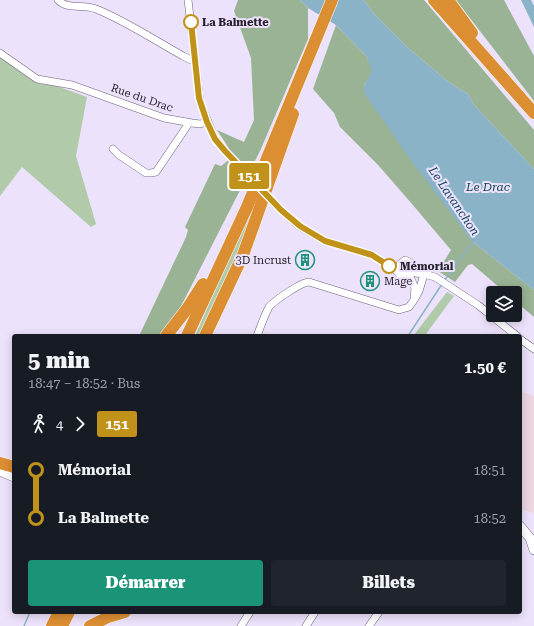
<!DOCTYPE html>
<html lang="fr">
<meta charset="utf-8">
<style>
:root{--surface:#171b24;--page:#20242c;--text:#f1f3f6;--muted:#9ea1a6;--accent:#1b9377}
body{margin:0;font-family:"Roboto Serif",serif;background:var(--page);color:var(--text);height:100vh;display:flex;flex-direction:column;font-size:15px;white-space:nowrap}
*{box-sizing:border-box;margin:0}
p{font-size:13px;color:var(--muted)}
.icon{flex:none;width:22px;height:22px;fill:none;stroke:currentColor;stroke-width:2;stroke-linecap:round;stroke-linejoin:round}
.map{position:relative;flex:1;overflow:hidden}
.side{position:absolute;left:12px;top:334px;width:510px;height:280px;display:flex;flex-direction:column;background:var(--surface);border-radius:4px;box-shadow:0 2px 10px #0003}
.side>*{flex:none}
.badge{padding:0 8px;border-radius:3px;font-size:14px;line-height:26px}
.fabs{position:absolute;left:486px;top:286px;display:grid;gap:8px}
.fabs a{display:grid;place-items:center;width:36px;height:36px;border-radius:4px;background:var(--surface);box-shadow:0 2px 10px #0003;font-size:20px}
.map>.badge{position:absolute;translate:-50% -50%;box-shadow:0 0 0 2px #fff}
.legs{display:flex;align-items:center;gap:6px;height:44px;padding:0 16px;font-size:13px}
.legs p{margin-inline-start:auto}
.head{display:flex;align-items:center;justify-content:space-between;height:68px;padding:0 16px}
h1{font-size:22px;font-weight:800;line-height:30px}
.primary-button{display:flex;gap:8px;margin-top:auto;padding:8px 16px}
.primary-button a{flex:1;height:46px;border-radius:4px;background:var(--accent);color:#fff;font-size:16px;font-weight:800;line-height:46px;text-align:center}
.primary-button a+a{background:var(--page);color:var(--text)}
ul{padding:0 16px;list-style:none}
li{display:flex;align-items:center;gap:14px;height:48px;font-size:15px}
li i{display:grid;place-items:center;width:6px;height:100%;margin:0 5px;background:currentColor}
li i::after{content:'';width:10px;height:10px;margin:-5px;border:3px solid;border-radius:50%;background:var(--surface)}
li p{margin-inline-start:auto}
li:first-child i{background:linear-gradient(#0000 50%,currentColor 0)}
li:last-child i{background:linear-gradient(currentColor 50%,#0000 0)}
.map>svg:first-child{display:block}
.education{fill:#edd6e2}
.green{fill:#b0caaa}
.forest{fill:#99b394}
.water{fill:#8bb3c7}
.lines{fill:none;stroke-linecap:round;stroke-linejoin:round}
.stream{stroke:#8bb3c7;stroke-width:1.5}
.street-casing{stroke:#6d617b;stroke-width:8}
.secondary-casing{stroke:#6d617b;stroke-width:10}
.highway-casing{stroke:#fff;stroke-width:13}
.street{stroke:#fff;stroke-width:7}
.secondary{stroke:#fff;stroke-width:9}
.highway{stroke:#dc8e33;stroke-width:12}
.street-bridge-casing{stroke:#6d617b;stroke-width:8;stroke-linecap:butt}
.street-bridge{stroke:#fff;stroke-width:7}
.line-1-casing{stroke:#fff;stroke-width:9}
.line-1{stroke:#c0921a;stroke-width:6}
.stop-1-dot{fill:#fff;stroke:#c0921a;stroke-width:2}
.labels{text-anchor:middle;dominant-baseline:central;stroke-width:4;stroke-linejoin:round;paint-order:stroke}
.stop-label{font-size:11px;font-weight:bold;fill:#241f2a;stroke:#ede2fb;text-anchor:start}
.street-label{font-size:11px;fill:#241f2a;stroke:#ede2fb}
.poi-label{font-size:11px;fill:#241f2a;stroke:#ede2fb;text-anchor:end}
.water-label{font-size:12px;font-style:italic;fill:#0e455a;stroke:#ede2fb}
</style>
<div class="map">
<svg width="534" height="626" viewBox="0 0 534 626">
<rect width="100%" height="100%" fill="#ede2fb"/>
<path class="education" d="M520,391L534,396V513L520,509Z"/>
<g class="green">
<path d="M0,57L26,76L40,84L54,85L87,97L76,156L96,224L91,227L22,167L0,196Z"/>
<path d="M258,191L261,194L242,248L199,336H195Z"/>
<path d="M447,292L454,296L426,334L429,336H413Z"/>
</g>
<g class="forest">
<path d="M238,0H300L308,8V39L260,151L177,314L159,336H139L186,237L188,230L185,227L215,164L221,166L234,156L217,130L244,142L254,120L251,58L234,11Z"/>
<path d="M364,0H424L534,130V169L474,105L468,94L450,83L408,48L373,13Z"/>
<path d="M456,0H504L534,56V101Z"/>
<path d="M336,25L367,57L373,71L364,86L473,242L534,290V317L515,301V293H506L472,264L468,265L455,282L438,271L451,250L412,204L379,166L340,127L334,113L313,89Z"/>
</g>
<g class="water">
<path d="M300,0H364L373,13L408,48L450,83L468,94L474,105L534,169V290L473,242L412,162L364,93V86L372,71L367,57L336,25L308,8Z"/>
<path d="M521,0H531L534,6V27Z"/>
</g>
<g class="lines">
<g class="stream">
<path d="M444,281L473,242L472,240"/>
<path d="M408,336L442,284"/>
<path d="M24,626L30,612"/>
</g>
<g class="street-casing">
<g id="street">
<path d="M58,0C67,10 84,4 96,9C126,21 154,40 183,56L191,60H195"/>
<path d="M188,0L200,102L215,139L242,169"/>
<path d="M0,53L37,79L72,85L164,118L192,123L200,124L207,122"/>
<path d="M113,149L119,155L146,173H151L156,172L189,123"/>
<path d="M281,210L299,226L325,241L372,255L397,271L424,274L435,277L478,305L517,336"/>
<path d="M399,274L411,279L415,288L414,299"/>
<path d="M257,336C260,328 265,314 269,307C274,301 301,282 309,282L399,310L409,307L414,300L419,291L425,271L421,268L405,260L400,264L397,271"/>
<path d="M520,339L534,349"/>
<path d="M241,626L250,612"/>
<path d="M306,626L315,612"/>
<path d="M369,626L379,612"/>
</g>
</g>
<g class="secondary-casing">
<g id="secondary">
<path d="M0,471L14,477"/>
<path d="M520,526L530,538L534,550"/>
</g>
</g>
<g class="highway-casing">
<g id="highway">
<path d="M434,0L534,113"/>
<path d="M448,0L472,33"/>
<path d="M166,336L187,309L203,284"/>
<path d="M187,336L247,207L332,0"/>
<path d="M205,336L243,255L293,114"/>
<path d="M0,463L14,467"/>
<path d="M52,626L59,612"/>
<path d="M62,626L69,612"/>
<path d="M90,626L108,617L125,612"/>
</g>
</g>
<use href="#street" class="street"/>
<use href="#secondary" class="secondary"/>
<use href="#highway" class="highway"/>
<g class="street-bridge-casing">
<path id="street-bridge" d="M242,169L281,210"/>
</g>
<use href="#street-bridge" class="street-bridge"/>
</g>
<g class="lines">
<g class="line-1-casing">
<path id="line-1" d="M191,22L199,98L207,122L215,139L225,151L281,210L300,226L325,241L372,255L389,266"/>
</g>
<use href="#line-1" class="line-1"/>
</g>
<defs>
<g id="building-ring" transform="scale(1)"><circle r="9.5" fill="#ede2fb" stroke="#1b9377" stroke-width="1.5"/><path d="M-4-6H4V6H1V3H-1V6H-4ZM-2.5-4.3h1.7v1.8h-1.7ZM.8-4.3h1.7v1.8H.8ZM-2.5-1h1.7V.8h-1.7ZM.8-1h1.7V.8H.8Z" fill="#1b9377"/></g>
</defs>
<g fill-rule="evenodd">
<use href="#building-ring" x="305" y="260"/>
<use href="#building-ring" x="370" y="281"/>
</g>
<g class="stop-1-dot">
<circle cx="191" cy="22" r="7"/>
<circle cx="389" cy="266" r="7"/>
</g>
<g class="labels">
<g class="stop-label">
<text x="202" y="22">La Balmette</text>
<text x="400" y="266">Mémorial</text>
</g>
<g class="street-label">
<text transform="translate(142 98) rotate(19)">Rue du Drac</text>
</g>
<g class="poi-label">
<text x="291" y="260">3D Incrust</text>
<text x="384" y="281" text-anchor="start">Mage</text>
</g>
<g class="water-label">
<text x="488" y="187">Le Drac</text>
<text transform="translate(454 201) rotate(56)">Le Lavanchon</text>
</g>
</g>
</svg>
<div class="fabs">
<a><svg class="icon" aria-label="layers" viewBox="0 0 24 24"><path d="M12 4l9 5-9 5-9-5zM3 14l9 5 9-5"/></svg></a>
</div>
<b class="badge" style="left:249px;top:176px;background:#c0921a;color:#fff">151</b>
<section class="side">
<div class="head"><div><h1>5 min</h1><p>18:47 – 18:52 · Bus</p></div><b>1.50 €</b></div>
<div class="legs"><svg class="icon" aria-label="walk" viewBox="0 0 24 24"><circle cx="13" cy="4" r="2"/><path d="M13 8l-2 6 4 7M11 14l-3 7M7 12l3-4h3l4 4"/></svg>4<svg class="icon" aria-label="forward" viewBox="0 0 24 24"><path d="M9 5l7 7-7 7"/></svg><b class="badge" style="background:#c0921a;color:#fff">151</b></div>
<ul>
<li><i style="color:#c0921a"></i><b>Mémorial</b><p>18:51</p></li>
<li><i style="color:#c0921a"></i><b>La Balmette</b><p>18:52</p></li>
</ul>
<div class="primary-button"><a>Démarrer</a><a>Billets</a></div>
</section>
</div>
